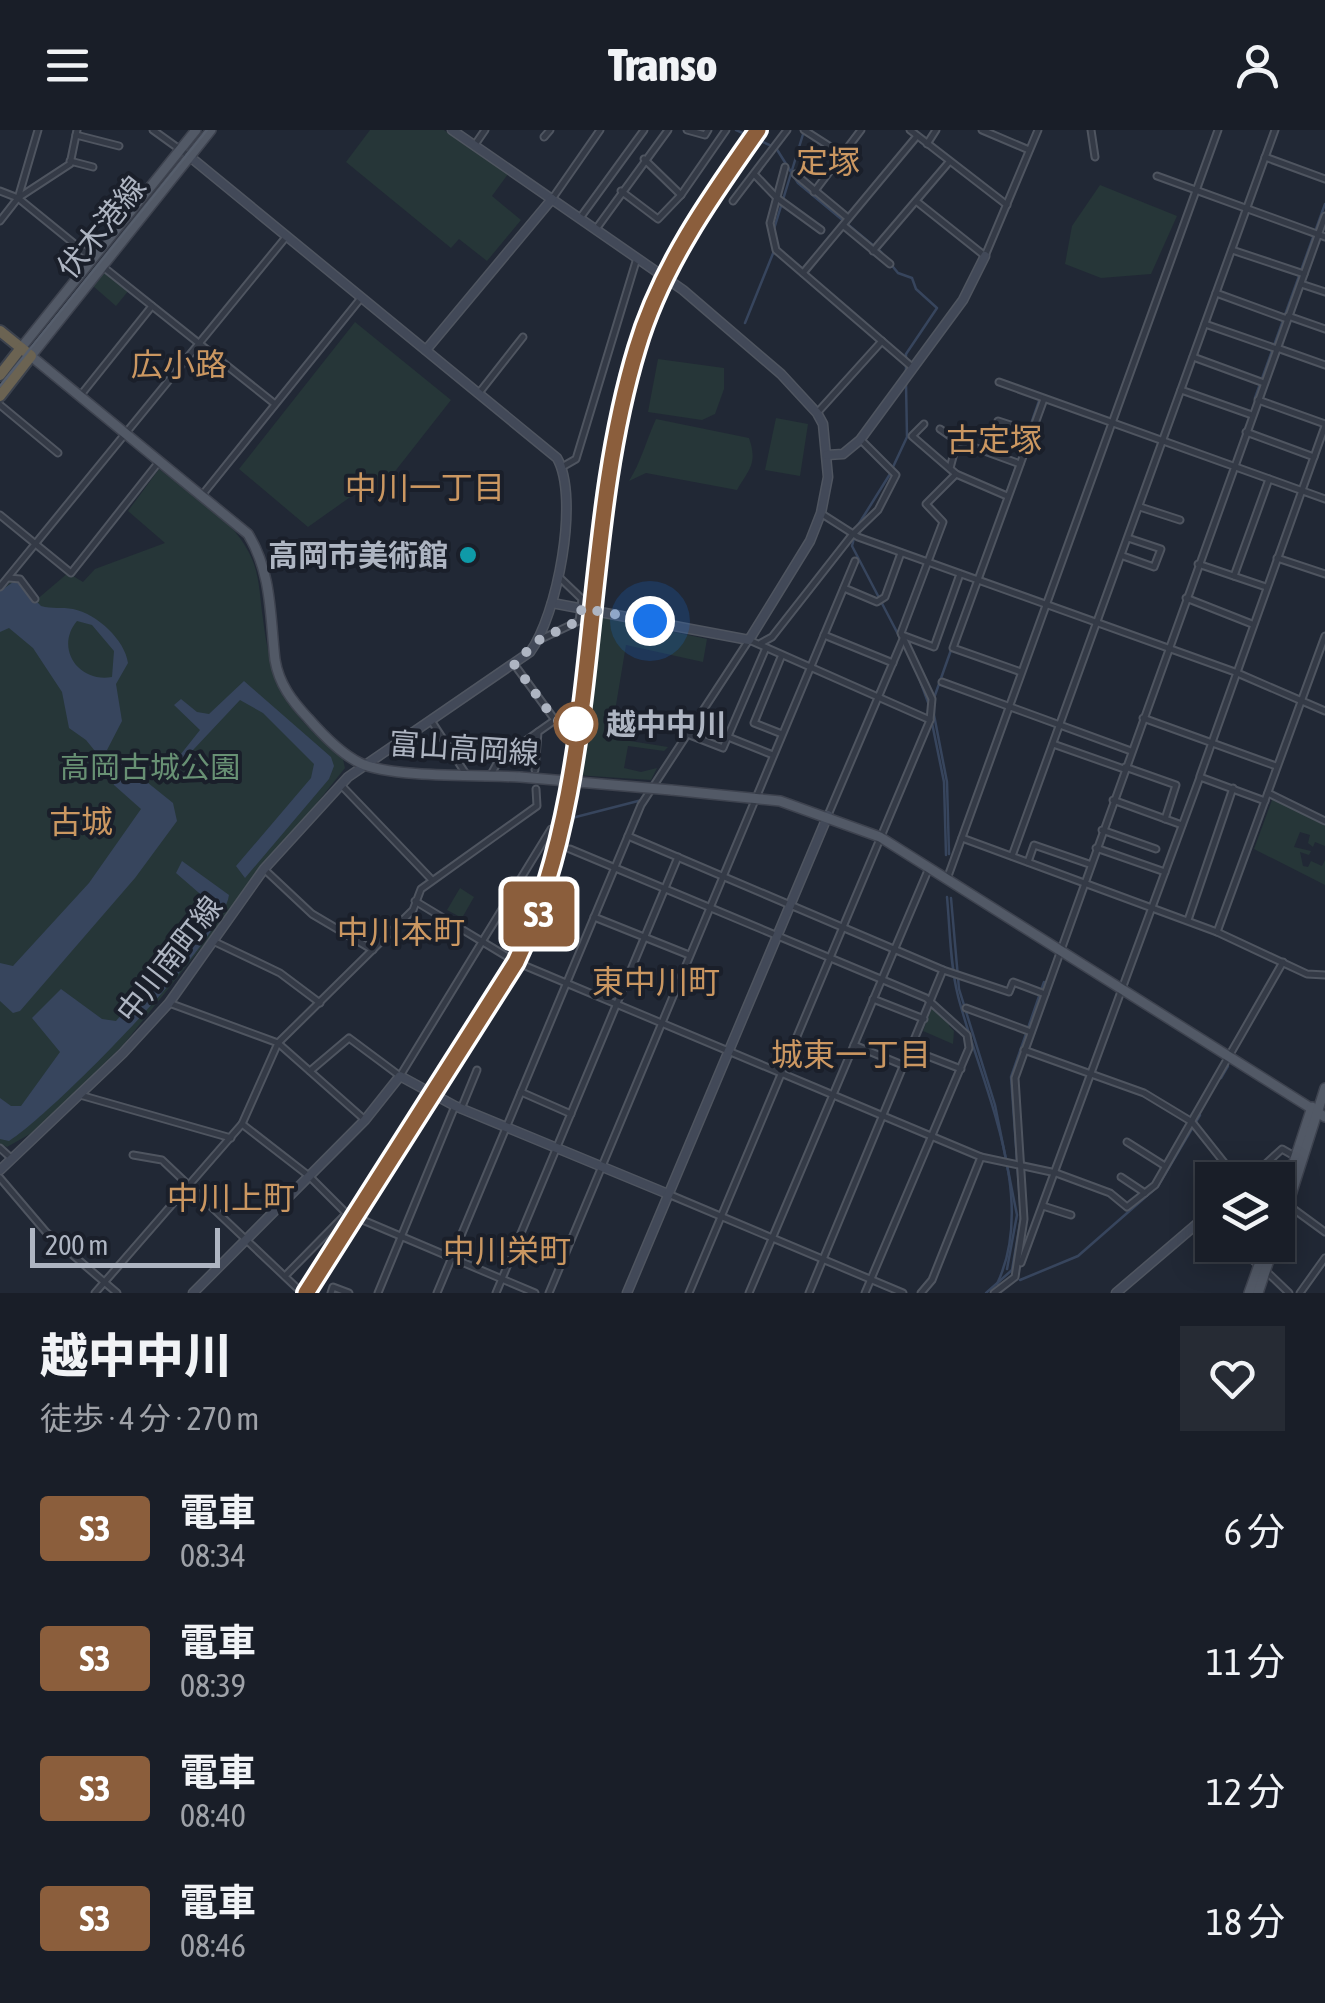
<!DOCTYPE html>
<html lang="ja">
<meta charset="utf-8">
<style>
:root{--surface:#191e28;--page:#262b34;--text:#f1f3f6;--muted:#9fa2a8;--line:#373c45}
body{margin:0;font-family:"Asap Condensed","Noto Sans JP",sans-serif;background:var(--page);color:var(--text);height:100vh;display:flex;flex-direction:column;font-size:38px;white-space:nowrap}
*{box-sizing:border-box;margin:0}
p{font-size:32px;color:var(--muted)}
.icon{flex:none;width:55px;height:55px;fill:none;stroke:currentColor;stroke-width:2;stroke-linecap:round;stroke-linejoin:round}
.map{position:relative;height:1163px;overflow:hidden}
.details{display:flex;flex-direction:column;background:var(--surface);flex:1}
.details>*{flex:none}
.badge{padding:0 20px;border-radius:8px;font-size:35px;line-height:65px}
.fabs{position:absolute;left:1195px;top:1032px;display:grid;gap:20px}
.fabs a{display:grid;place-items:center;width:100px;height:100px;border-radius:0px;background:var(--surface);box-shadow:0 5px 25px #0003,0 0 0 2px var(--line);font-size:50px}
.scale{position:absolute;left:30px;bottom:25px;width:190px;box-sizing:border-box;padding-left:10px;border:5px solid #aeb5c2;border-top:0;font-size:28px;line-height:35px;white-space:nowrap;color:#aeb5c2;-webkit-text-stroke:8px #1a1f2a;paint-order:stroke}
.you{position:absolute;width:50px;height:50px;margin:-25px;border:8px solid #fff;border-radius:50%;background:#1a73e8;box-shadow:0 0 0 15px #1a73e833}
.map>.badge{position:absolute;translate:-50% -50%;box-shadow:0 0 0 5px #fff}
.round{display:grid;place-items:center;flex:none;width:105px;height:105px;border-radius:0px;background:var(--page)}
.summary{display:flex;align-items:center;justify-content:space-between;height:170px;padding:0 40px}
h1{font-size:48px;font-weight:800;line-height:75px}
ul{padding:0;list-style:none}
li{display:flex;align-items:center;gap:30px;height:130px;padding:0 40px}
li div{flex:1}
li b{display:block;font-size:38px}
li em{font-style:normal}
li .badge{min-width:110px;font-weight:700;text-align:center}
header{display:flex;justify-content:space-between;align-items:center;height:130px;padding:0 40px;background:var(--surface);font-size:45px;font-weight:800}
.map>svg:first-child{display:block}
.green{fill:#263638}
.water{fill:#37455d;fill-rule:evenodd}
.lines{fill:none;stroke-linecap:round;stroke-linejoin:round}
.stream{stroke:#37455d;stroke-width:2.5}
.street-casing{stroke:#4f5560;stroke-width:9}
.secondary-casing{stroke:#4f5560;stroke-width:11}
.primary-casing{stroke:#3e434f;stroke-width:12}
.highway-casing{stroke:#3c424d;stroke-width:14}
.street{stroke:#343a46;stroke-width:5}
.secondary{stroke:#424958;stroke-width:8}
.primary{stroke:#525966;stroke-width:9}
.highway{stroke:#6b6352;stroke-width:10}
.tram{stroke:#565e6c;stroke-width:2.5}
.rail-casing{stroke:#565e6c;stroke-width:6}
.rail{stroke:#1a1f2a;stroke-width:2.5;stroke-dasharray:8;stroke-linecap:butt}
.primary-bridge-casing{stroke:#3e434f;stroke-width:12;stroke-linecap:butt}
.primary-bridge{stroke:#525966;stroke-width:9}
.line-casing{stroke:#fff;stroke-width:22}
.line{stroke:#8b5e3c;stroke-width:15}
.walk{stroke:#aeb5c2;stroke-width:10;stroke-dasharray:0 18}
.culture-dot{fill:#0f9aa8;stroke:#1a1f2a;stroke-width:4}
.stop-dot{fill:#fff;stroke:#8b5e3c;stroke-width:5}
.labels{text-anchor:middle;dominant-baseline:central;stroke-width:8;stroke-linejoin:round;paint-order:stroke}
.street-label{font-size:30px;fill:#aeb5c2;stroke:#1a1f2a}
.poi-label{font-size:30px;font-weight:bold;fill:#aeb5c2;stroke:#1a1f2a;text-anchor:end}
.stop-label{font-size:30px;font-weight:bold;fill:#aeb5c2;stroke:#1a1f2a;text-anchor:start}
.park-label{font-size:30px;fill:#689174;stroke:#1a1f2a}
.neighbourhood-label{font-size:32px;fill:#cb9761;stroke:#1a1f2a}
</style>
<header><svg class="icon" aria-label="menu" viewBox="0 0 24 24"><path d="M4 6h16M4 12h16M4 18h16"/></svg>Transo<svg class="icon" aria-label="person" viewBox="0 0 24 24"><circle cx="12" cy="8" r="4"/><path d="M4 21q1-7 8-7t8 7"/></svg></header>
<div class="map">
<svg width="1325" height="1163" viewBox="0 0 1325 1163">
<rect width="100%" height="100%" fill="#212835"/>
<g class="green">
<path d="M370,0H444L508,44L492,66L521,90L487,131L459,109L451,118L346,32Z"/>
<path d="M1100,55L1177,86L1151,144L1101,148L1065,134L1072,96Z"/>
<path d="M106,141L129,160L116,176L93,156Z"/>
<path d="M355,192L451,270L378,363L374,360L369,365L363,358L308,397L239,339Z"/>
<path d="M658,229L724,238V259L715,284L702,290L648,282Z"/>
<path d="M776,288L808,294L800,346L765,340Z"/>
<path d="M656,289L749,308C758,334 749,339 737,360L646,343L629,351C641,332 646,311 656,289Z"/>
<path d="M159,339C191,364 236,390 252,429C260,447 260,470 263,489C272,561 289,583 343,629L345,638L124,914L37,1000L7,1017L0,1014V464L11,451L35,471L68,443L83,452L95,439L165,413L128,381Z"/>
<path d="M598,486L707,509L703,532L626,515L615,581L634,585L630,611L668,617L664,621L628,616L624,638L641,642L657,638L651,650L575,645Z"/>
<path d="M1276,669L1325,693V716L1315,712L1313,717L1308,713L1310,705L1300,702L1294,717L1311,721L1309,725L1300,722L1303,736L1308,737L1311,731L1322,736L1325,730V755L1254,719L1272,670Z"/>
<path d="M460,758L474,767L462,788L447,780Z"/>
<path d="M934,872L953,886L949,896L954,901L953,914L923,901Z"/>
</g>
<g class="water">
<path d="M16,450L41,476C52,479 62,477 73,479C97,484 125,510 128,533L116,554L122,591L107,620L173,673L177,691L135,748L20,881L13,883L0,871V833L13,836L89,753L141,679L114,655L108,637L86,610L69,598L62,562L33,518L9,498L0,502V461ZM77,491L92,495L114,521L112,547C77,553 55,517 77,491Z"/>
<path d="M244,551L331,627L334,636L329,649L245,748L236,736L311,648L314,634L263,583L240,570L178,636L177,629L200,600L174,575L181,569L197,582L209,584Z"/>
<path d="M182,731L229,765C223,811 52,984 9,1011L0,1009V968L11,976H21L60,922L32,888L61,859L102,889L116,891L194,798L206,769L176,743Z"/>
</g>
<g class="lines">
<g class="stream">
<path d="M736,0L776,18L798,53L881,122L898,143L912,148L916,159L937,178L906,224V240"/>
<path d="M774,99L804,1"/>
<path d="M745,193L774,121"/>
<path d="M1255,268L1325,74"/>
<path d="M893,337L907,307L906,253"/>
<path d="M996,394L1039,271"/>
<path d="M855,400L890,344"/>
<path d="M854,408L852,416L899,506"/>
<path d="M918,545L929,575"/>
<path d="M932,593L944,652L946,725"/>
<path d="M568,689L642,670L742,516"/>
<path d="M949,724L947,652L934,585V568L951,520"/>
<path d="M947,767C950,799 950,834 958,866C981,955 1039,1066 997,1154"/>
<path d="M951,768L959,859L995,975L1017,1085L1007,1139"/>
<path d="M1221,948L1228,936"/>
<path d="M1020,1150L1078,1126L1158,1056L1200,985"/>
<path d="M986,1163L1012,1140L1021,1087L1011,947L1044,852"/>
</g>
<g class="street-casing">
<g id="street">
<path d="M153,0L189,26"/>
<path d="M687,0L705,5L708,0"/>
<path d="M804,0L840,23"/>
<path d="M910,0L1007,75"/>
<path d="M982,0L1029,20"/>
<path d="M1091,0L1095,27"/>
<path d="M76,5L119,16"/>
<path d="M544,7L550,0"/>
<path d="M927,14L936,0"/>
<path d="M474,16L485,0"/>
<path d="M1265,27L1325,49"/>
<path d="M644,29L681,65"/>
<path d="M70,31L93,37"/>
<path d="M785,37L770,93L776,120L912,237"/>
<path d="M795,44L848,88"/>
<path d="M755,45L777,68L821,100"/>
<path d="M1157,46L1325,107"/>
<path d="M0,61L18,68L93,129"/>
<path d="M621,61L658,89L681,65L726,0"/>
<path d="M814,62L861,0"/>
<path d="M19,65L38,0"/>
<path d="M552,69L600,0"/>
<path d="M733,71L787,0"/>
<path d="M916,71L985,126L1038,0"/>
<path d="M580,88L644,0"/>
<path d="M0,91L18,68L70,34L77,0"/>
<path d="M844,96L890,134"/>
<path d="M596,99L668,0"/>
<path d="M1232,120L1304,144"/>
<path d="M873,121L949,32"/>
<path d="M102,136L275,274"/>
<path d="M803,143L917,6"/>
<path d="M1301,154L1325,162"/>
<path d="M1216,163L1287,189"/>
<path d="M1288,186L1325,199"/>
<path d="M1205,194L1277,219"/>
<path d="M1277,218L1325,235"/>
<path d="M1193,227L1264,253"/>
<path d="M999,252L1325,369"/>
<path d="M1181,260L1252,285"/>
<path d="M479,263L523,207"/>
<path d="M80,266L152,176"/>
<path d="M1258,270L1325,294"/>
<path d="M0,275L58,323"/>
<path d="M817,283L882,211"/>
<path d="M998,291L1032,302"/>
<path d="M924,294L912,306L956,344L1007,366"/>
<path d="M940,299L957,311L1020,334"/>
<path d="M1246,302L1314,327"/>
<path d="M562,337L576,329L637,128"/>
<path d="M950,338L957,312"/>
<path d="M203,364L361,168"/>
<path d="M1140,377L1180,390"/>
<path d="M822,384L858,407L1235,542L1325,581"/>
<path d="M0,385L71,443L158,333"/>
<path d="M1123,426L1154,437L1161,419L1128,408"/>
<path d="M1277,428L1325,444"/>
<path d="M1198,434L1266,457"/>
<path d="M1234,446L1269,349"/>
<path d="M9,448L20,449L35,469"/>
<path d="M0,457L286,107"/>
<path d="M844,458L877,472L885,467L901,423"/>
<path d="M1186,468L1252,494"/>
<path d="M824,505L893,533"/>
<path d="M902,505L934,517L960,444"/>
<path d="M539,510L579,491L582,469L559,447"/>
<path d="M761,513L772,507L852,405L878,380L896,345L861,310"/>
<path d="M781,527L754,593L782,604"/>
<path d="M514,534L555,590L538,602L535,640"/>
<path d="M1021,542L953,518L1044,269"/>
<path d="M942,552L1131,621"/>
<path d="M1143,588L1276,636"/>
<path d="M432,592L466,644"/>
<path d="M687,604L723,618L765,520"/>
<path d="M728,607L773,625"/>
<path d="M1053,614L1124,639"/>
<path d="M1125,637L1176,655L1165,689"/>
<path d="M490,646L499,630L538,602"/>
<path d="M1200,646L1325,296"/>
<path d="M341,655L432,750"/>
<path d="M1268,663L1325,691"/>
<path d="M1113,670L1182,695"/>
<path d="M828,685L903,509"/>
<path d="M1102,700L1156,719"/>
<path d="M628,706L943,840L1009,862L1013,852L1045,864"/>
<path d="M962,708L1217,802L1307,844L1325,845"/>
<path d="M1096,718L1165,742"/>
<path d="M570,719L926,868L967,905L969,918L865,1163"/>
<path d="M1012,726L1275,0"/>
<path d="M1028,732L1034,715L1089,734"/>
<path d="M264,739L312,784L373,820"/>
<path d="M947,749L1218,0"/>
<path d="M415,771L516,832L981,1027L1056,1043L1110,1063L1127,1077L1155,1055L1283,832"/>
<path d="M502,780L528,796"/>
<path d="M594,787L689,825"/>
<path d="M1188,790L1233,658"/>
<path d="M1217,802L1325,506"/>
<path d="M215,812L280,843L320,873"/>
<path d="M873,869L924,889"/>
<path d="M169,873L278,913L365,990"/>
<path d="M966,878L1031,902"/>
<path d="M854,915L905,936"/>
<path d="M912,920L961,939"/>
<path d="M1024,920L1144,963L1192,992L1238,1050"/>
<path d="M310,941L349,908L400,946L551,699"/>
<path d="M521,962L571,984"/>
<path d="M80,965L231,1008"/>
<path d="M461,979L477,940"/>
<path d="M242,994L309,1046L346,1083L535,1163"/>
<path d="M1127,1012L1165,1036"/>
<path d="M0,1018L11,1028"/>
<path d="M133,1025L162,1030L297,1158"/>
<path d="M1121,1047L1145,1063"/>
<path d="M0,1048L46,1102L117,1163"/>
<path d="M1248,1050L1282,1019L1296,1027"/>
<path d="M668,1064L903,1163"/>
<path d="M1288,1075L1325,1102"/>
<path d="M1043,1076L1071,1085"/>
<path d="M1238,1115L1257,1134"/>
<path d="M1021,1133L1200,647L1265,671"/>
<path d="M1266,1141L1289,1163"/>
<path d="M285,1146L346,1084"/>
<path d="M95,1163L242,994L278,913L413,780L421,759L537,676L536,659"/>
<path d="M331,1163L333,1157L349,1163"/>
<path d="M378,1163L455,976"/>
<path d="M437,1163L641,675L749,510L930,590"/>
<path d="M496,1163L678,727"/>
<path d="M549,1163L855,431"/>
<path d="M689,1163L930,590L932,569L901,503L943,392L926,374L956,344"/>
<path d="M749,1163L929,738"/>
<path d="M809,1163L943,840"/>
<path d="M921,1163L932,1150L981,1027"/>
<path d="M994,1163L1015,1147L1024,1089L1015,948L1325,86"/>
<path d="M1300,1163L1325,1128"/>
</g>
</g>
<g class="secondary-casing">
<g id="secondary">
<path d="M452,0L683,160L781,244L817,283L823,294L828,347L821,383L810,411L749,510L552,473"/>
<path d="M426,220L552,69"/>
<path d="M827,325L843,324L860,310L963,170L985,126"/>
<path d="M0,1040L123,923L169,873L264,739L348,647L530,522C557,486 580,368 557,328L189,26"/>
<path d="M193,1163L365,990L400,946L455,976L668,1064"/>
<path d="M627,1163L828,685"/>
<path d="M1116,1163L1212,1081"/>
</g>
</g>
<g class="primary-casing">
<g id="primary">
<path d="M211,0L31,226L248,404C272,443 270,486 275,530C279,554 292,571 308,588C322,604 341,624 360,633C391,648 482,645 520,647"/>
<path d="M21,218L196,0"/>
<path d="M671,660L780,671L880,707L1325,987"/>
<path d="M1278,1081L1312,977"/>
<path d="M1278,1106L1325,958"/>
<path d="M1249,1163L1266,1115"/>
<path d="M1258,1163L1274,1115"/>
</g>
</g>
<g class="highway-casing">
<g id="highway">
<path d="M0,201L31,226L0,266"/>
<path d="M0,245L21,218"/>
</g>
</g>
<use href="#street" class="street"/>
<use href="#secondary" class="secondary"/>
<use href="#primary" class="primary"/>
<use href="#highway" class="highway"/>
<path class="tram" d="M0,256L207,0"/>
<g class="rail-casing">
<path id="rail" d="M306,1163L516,832C605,649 577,413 636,218C661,138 710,67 757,0"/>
</g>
<use href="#rail" class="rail"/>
<g class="primary-bridge-casing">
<path id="primary-bridge" d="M520,647L671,660"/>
</g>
<use href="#primary-bridge" class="primary-bridge"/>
</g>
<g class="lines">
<g class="line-casing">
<path id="line" d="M306,1163L516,832C605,646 577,415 637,218C661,137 710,68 758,0"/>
</g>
<use href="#line" class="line"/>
<path class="walk" d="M576,594L555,590L514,534L539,510L578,491L582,478L650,491"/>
</g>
<circle class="culture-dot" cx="468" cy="425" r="10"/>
<circle class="stop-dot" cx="576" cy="594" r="20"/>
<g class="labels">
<g class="street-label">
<text transform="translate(101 97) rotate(-51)">伏木港線</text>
<text transform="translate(464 618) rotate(4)">富山高岡線</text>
<text transform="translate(169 829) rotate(-52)">中川南町線</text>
</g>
<g class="poi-label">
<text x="448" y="425">高岡市美術館</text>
</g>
<g class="stop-label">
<text x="606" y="594">越中中川</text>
</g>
<g class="park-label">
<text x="150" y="637">高岡古城公園</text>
</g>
<g class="neighbourhood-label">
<text x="828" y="31">定塚</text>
<text x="179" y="234">広小路</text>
<text x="994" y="309">古定塚</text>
<text x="425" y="357">中川一丁目</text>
<text x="81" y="691">古城</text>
<text x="401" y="801">中川本町</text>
<text x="656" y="851">東中川町</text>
<text x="851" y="924">城東一丁目</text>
<text x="231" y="1067">中川上町</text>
<text x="507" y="1120">中川栄町</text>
</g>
</g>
</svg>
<div class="fabs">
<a><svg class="icon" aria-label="layers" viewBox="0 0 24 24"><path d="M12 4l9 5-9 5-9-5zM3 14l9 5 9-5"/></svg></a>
</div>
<div class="scale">200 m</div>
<div class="you" style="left:650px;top:491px"></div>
<b class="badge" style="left:539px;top:784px;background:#8b5e3c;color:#fff">S3</b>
</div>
<section class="details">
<div class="summary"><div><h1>越中中川</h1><p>徒歩 · 4 分 · 270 m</p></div><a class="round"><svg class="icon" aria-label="heart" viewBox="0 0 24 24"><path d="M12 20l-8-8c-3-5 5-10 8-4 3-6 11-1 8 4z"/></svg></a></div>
<ul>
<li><span class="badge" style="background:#8b5e3c;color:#fff">S3</span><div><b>電車</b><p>08:34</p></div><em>6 分</em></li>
<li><span class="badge" style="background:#8b5e3c;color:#fff">S3</span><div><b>電車</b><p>08:39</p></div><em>11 分</em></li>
<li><span class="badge" style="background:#8b5e3c;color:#fff">S3</span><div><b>電車</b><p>08:40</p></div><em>12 分</em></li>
<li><span class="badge" style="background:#8b5e3c;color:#fff">S3</span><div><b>電車</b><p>08:46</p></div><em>18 分</em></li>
</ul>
</section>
